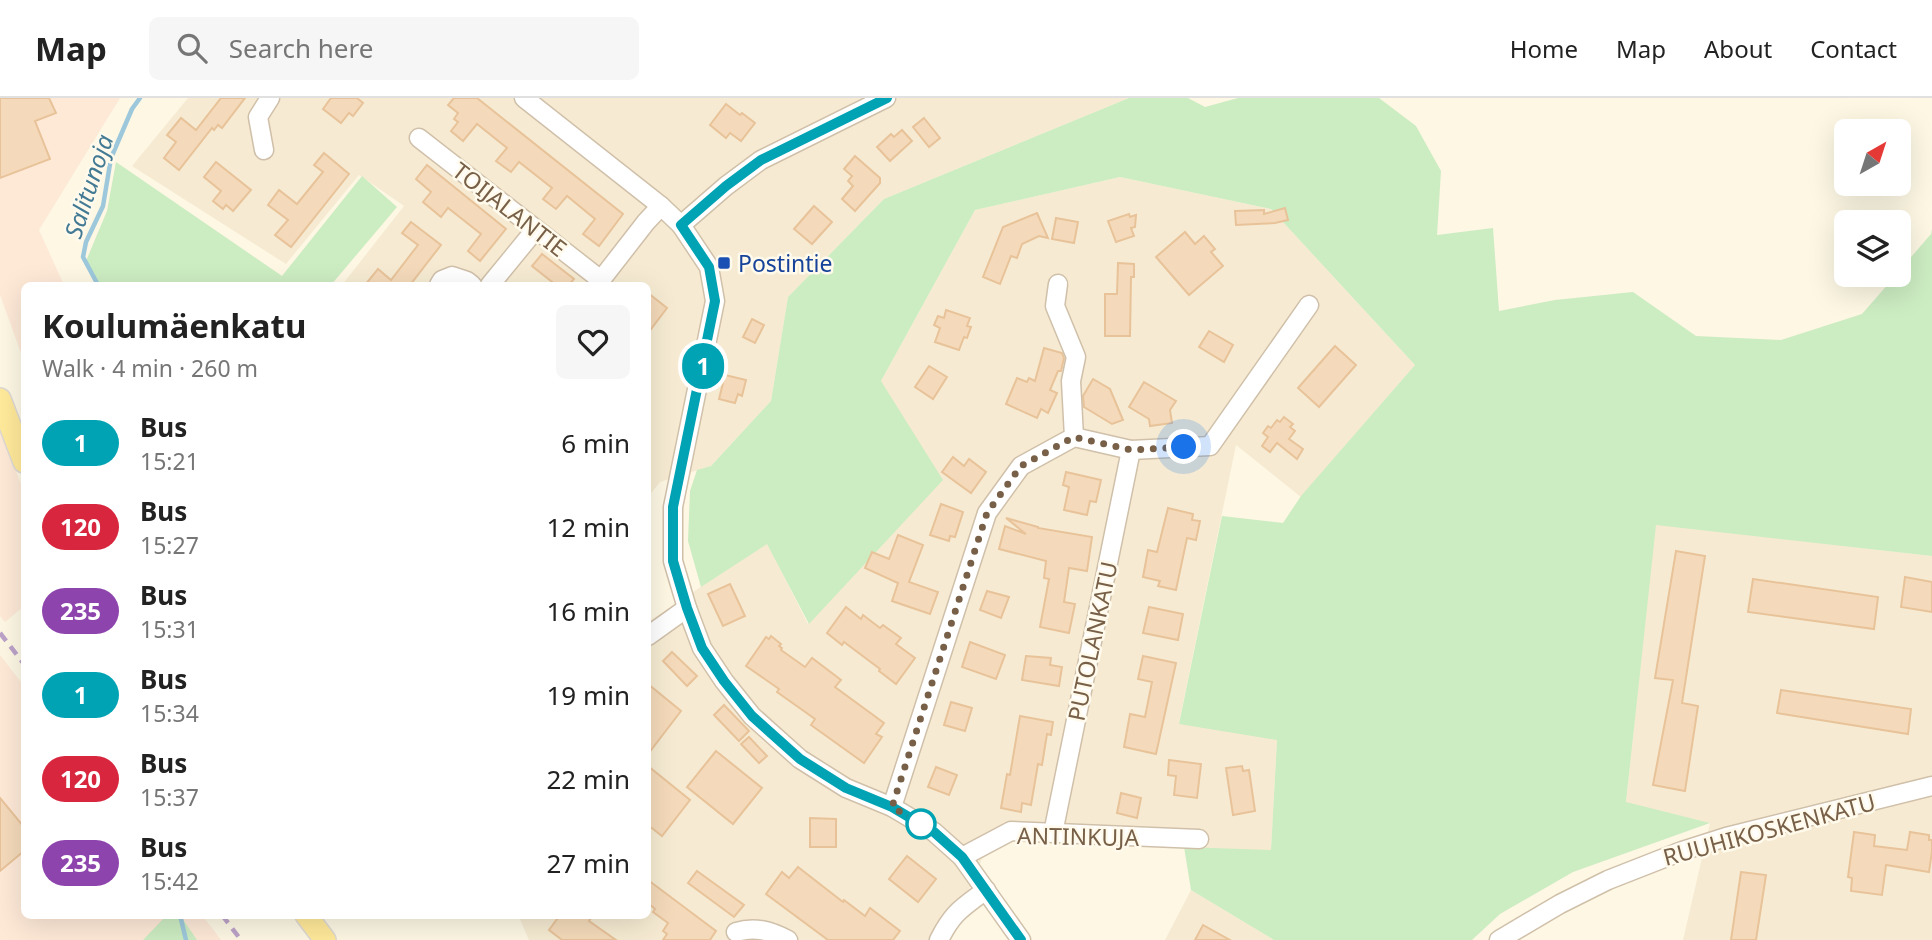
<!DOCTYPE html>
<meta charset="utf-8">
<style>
:root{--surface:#fff;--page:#f6f6f6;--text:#222;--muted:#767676;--line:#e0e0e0}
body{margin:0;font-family:"Noto Sans",sans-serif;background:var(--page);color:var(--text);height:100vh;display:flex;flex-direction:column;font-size:26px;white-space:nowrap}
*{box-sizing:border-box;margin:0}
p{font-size:23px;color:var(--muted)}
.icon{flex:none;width:38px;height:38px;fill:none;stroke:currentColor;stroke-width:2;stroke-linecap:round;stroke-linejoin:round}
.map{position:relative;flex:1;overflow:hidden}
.details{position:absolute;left:21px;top:184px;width:630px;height:637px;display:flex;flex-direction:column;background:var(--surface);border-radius:10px;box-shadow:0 7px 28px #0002}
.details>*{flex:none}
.badge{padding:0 14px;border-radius:23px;font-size:24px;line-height:46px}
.needle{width:46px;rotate:39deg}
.tools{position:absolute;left:1834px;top:21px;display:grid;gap:14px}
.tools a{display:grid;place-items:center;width:77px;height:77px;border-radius:10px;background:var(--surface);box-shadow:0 7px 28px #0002;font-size:35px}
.you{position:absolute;width:35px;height:35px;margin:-18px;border:5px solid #fff;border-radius:50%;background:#1a73e8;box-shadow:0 0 0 10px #1a73e833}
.map>.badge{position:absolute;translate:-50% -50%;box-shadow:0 0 0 4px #fff}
.round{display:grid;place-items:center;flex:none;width:74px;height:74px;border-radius:10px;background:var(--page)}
.head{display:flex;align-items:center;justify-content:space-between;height:119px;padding:0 21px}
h1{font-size:33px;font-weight:700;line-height:52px}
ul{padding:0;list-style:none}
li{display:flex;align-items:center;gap:21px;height:84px;padding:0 21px}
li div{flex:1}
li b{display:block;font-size:26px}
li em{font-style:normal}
li .badge{min-width:77px;font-weight:700;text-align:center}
header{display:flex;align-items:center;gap:42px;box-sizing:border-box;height:98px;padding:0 35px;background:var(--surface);border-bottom:2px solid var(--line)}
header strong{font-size:33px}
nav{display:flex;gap:38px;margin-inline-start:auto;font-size:24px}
.search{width:490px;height:63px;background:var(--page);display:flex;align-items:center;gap:18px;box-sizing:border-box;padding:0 24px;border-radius:10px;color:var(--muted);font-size:26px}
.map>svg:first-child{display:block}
.residential{fill:#f6ebd2}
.commercial{fill:#fee9d7}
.green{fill:#ccecc2}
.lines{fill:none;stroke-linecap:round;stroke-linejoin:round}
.stream{stroke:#9dc8db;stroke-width:4.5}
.building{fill:#f4daba;stroke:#e8c39a;stroke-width:2}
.minor-casing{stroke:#d0c0aa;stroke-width:21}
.major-casing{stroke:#dfd9d3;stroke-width:24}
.minor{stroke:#fff;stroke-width:18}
.major{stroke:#ffe99a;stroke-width:21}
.rail{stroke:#bca2c8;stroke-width:4.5;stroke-dasharray:10 7;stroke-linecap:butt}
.line-casing{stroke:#fff;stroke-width:16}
.line{stroke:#00a3b4;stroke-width:10}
.walk{stroke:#786048;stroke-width:7;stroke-dasharray:0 12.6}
.transit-dot{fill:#1a4fb4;stroke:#fffaec;stroke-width:2.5}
.stop-dot{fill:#fff;stroke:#00a3b4;stroke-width:3.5}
.labels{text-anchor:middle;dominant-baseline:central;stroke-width:5;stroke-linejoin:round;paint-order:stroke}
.street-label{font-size:23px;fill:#786048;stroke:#fffaec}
.transit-label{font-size:23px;fill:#164399;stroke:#fffaec;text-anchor:start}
.water-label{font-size:24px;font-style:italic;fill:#437a94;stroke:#fffaec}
</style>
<header>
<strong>Map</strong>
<div class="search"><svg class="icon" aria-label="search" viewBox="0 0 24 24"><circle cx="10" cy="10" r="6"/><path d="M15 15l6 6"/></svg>Search here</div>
<nav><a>Home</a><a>Map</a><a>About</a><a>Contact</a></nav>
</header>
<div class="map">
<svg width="1932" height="842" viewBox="0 0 1932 842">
<rect width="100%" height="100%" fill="#fdf7e4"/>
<g class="residential">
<path d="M188,0H1129L884,101L788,199L771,303L711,368L660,384L648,399V187H342L404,108L359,77L286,166L132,68Z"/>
<path d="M1120,79L1271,111L1415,267L1301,399L1236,347L1179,625L1277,641L1271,753L1010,741L982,761L947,842H529L518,817H648V524L767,445L808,526L881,283L975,112Z"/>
<path d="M1655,426L1932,458V842H1683L1710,725L1626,705Z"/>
<path d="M1191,792L1274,842H1165Z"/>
</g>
<g class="commercial">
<path d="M0,0H120L39,132L64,187H24V263L0,197Z"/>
<path d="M0,332L24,394V508L5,524L0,518Z"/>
<path d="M0,557L24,588V817H202L221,842H0Z"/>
</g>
<g class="green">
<path d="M1129,0H1188L1205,9L1238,0H1379L1416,28L1441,73L1437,137L1493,130L1499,213L1555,202L1633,194L1696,238L1781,242L1862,216L1896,177H1899V173L1931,136L1932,131V458L1656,427L1626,704L1710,725L1573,774L1500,816L1472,842H1274L1191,792L1184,749L1271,752L1277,642L1179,626L1222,418L1283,425L1301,398L1415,267L1271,111L1120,79L975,112L881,283L943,382L809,526L767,446L701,489L688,443L690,393L697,372L711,368L771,303L788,199L884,101Z"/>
<path d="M116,64L282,178L362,78L397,109L331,187H99L86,163L107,113Z"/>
<path d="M167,817H180L197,842H143Z"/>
</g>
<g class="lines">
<g class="stream">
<path d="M98,187L83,159L86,144L103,108L111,60L132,11L140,0"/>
<path d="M180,817L186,842"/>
</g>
</g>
<g class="building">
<path d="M0,0H49L56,15L35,23L50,61L0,80Z"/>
<path d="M221,0H245L222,30L218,27L214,32L212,30L179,72L164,60L176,44L167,37L181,20L196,32Z"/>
<path d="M331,0H357L363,5L353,18L349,15L341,25L323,11Z"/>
<path d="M454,0H477L623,116L599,148L583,136L595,121L567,98L556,111L543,101L552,90L519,64L511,74L496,63L507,50L477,26L463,43L451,33L458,24L454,21L458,15L448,7Z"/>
<path d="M726,6L740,17L742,15L755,25L741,43L730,35L726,40L710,27Z"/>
<path d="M924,20L940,40L929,49L913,29Z"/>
<path d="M902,32L912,43L890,63L877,49L891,36L894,39Z"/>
<path d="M324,55L349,76L291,149L275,137L288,122L268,107L279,92L297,106L323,74L314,67Z"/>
<path d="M855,58L880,80V85L855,113L842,101L853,88L848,83L852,78L844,71Z"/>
<path d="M216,64L251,92L233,113L226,107L223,111L213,103L221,93L204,79Z"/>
<path d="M427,67L506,131L480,163L468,153L481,136L448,110L441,119L423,104L431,94L416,81Z"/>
<path d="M814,108L832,124L812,146L794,131Z"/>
<path d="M1285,110L1288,122L1275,125L1236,127L1235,113L1264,112V116Z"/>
<path d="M1037,115L1048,140L1039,138L1022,146L1017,160L1011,158L1000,186L983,179L1003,129Z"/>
<path d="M1129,116L1130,119L1136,117L1135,129L1131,130L1134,138L1116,144L1108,123Z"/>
<path d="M1056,120L1078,124L1074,145L1052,141Z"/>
<path d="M411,124L441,147L410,187H365L378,171L391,182L418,147L402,135Z"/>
<path d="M1185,134L1195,146L1204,138L1215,151L1211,154L1223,168L1189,197L1156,159Z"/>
<path d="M542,156L574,181L569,187H556L532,168Z"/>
<path d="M1118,165L1134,166V179H1131L1130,238H1105V196H1117Z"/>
<path d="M648,195L667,210L648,235Z"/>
<path d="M946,212L970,220L967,228L971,229L967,240L964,239L959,252L935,244L940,230L934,227L938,218L944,220Z"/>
<path d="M752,221L764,227L755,245L743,239Z"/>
<path d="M1209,233L1233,247L1224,264L1199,249Z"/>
<path d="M1335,248L1356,267L1319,309L1298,290Z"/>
<path d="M1044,250L1062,255L1064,260L1061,273H1058L1050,292L1057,295L1048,315L1041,311L1037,320L1006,306L1017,280L1027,284L1029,280L1035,283Z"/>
<path d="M929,268L947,279L933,301L915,289Z"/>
<path d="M725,277L746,282L742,298L738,296L735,305L719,301Z"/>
<path d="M1093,281L1110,291L1123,322L1112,326L1084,309L1083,298Z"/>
<path d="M1144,284L1176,303L1170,312L1172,325L1150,328L1149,321L1129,309Z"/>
<path d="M1284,319L1293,326L1290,329L1295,333L1289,341L1303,351L1297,361L1277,345L1270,354L1262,348L1268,339L1263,335L1268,328L1271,330L1277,322L1280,324Z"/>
<path d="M953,359L964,368L969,361L986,374L971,395L942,374Z"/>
<path d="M1066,374L1101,382L1096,404L1090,403L1087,417L1064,412L1069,389L1063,387Z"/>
<path d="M941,406L963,414L955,439L950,438L949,443L930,437Z"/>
<path d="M1168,410L1193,416L1192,422L1200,423L1196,442L1187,440L1176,492L1158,488L1160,483L1143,479L1148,452L1157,454Z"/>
<path d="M1006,420L1038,429V430L1092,439L1087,473L1069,470L1064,504L1075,506L1069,535L1040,529L1049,481L1044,480L1046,463L999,451L1005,428L1026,436Z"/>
<path d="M898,437L923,447L909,484L938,494L930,516L892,503L898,485L865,470L872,454L889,461Z"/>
<path d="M1676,453L1705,458L1682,605L1698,608L1685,693L1653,687L1673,582L1655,580Z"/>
<path d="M1905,479L1932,484V514L1901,509Z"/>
<path d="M1753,481L1878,499L1874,531L1748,514Z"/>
<path d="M730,486L745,518L723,528L708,496Z"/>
<path d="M987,493L1009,499L1001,520L980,512Z"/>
<path d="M846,509L861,521L863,517L880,530L883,527L901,540L896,546L915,560L896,586L879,573L880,571L844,544L842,547L827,535Z"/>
<path d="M1149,509L1183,516L1178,542L1143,535Z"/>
<path d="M771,538L781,546L779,548L782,550L781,552L805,569L812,560L841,582L835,589L884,625L876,636L882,639L864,665L811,627L815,621L777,594L779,591L746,568L766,539L769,541Z"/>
<path d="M970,544L1005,557L996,581L962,569Z"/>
<path d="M672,554L697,578L687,588L663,563Z"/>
<path d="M1026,558L1051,560L1050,567L1062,569L1059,588L1022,582Z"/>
<path d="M1143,558L1176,565L1156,656L1124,649L1130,616L1145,619L1152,584L1138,581Z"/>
<path d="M648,586L681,613L648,656Z"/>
<path d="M1781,592L1911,611L1908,636L1777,615Z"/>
<path d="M951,604L972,610L965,633L944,627Z"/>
<path d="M724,607L749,633L739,643L714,617Z"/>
<path d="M1020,618L1053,624L1051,637L1047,636L1042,667L1038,666L1031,707L1022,705L1021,714L1001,710L1007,676L1010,677Z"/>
<path d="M749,639L767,658L759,665L741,646Z"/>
<path d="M716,653L762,690L733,726L687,689Z"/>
<path d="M1169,662L1201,666L1197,700L1174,697L1176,678L1168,677Z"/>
<path d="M648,668L690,702L662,738L648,727Z"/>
<path d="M1242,668L1243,673L1249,672L1255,713L1233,717L1226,670Z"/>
<path d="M936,669L957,677L949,697L928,689Z"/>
<path d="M1121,695L1141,700L1137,720L1117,715Z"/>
<path d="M0,700L24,729V753L0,773Z"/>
<path d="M810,720L836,721V749H810Z"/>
<path d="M1854,734L1875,737L1874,748L1907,752L1910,734L1929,737V742H1932V753L1929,774L1886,767L1882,797L1851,793L1852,780L1848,779Z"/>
<path d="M907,758L936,781L918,804L889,781Z"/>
<path d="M798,769L843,804L844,802L865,818L870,810L900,833L893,842H828L766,796L782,774L789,780Z"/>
<path d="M697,773L744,807L734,819L688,785Z"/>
<path d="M1741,774L1766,777L1756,842H1731Z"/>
<path d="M648,782L716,833L710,842H663L667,836L663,833L668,825L653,814L655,811L648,805Z"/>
<path d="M560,817H593L589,823L616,842H562L549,832Z"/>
<path d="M1203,827L1230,842H1195Z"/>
</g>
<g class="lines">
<g class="minor-casing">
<g id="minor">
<path d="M524,0L661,108L681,127L709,169L715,203L673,409V463L687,510L702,550L724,583L752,618L800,661L846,690L892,709L934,734L962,759L1021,842"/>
<path d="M419,40L601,182"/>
<path d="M264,52L258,19L270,0"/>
<path d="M681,127L726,88L761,62L886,0"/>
<path d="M1058,186L1055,208L1076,259L1071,283L1074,339"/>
<path d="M439,187L442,182L452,178L467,183L472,187"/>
<path d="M490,187L535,132"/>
<path d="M597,187L646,124L661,108"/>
<path d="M648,538L687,510"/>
<path d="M892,709L987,415L1021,368L1074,339L1131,352L1210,348L1309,207"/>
<path d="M1053,735L1131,352"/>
<path d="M962,759L1011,733L1199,741"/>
<path d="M736,834C755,828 771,833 788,842"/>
<path d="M939,842C953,814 962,810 986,792"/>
<path d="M1499,842L1560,806L1608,782L1682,753L1726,739L1932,688"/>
</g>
</g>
<g class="major-casing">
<g id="major">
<path d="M0,301L24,364"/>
<path d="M306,817L325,842"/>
</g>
</g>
<use href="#minor" class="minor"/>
<use href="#major" class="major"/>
<g class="rail">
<path d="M0,535L24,566"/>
<path d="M222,817L241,842"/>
</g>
</g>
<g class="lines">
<g class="line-casing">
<path id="line" d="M887,0L761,62L726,88L681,127L709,169L715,203L673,409V463L687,510L702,550L724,583L752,618L800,661L846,690L892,709L934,734L962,759L1021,842"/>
</g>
<use href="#line" class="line"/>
<path class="walk" d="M921,726L892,709L987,415L1021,368L1074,339L1131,352L1184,349"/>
</g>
<rect class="transit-dot" x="717" y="158" width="14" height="14" rx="3.5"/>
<circle class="stop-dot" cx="921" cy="726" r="14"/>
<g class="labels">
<g class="street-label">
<text transform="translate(510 111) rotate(38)">TOIJALANTIE</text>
<text transform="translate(1092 543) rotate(-78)">PUTOLANKATU</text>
<text transform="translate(1769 731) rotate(-15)">RUUHIKOSKENKATU</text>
<text transform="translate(1078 738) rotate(1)">ANTINKUJA</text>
</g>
<g class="transit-label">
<text x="738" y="165">Postintie</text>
</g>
<g class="water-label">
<text transform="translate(88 88) rotate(-72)">Salitunoja</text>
</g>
</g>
</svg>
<div class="tools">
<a><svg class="needle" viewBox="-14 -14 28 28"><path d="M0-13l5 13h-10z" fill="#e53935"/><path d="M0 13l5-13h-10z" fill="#767676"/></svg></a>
<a><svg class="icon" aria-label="layers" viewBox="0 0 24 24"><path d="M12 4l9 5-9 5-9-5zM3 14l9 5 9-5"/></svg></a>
</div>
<div class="you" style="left:1184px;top:349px"></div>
<b class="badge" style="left:703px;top:268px;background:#00a3b4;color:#fff">1</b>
<section class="details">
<div class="head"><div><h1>Koulumäenkatu</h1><p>Walk · 4 min · 260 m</p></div><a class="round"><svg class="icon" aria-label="heart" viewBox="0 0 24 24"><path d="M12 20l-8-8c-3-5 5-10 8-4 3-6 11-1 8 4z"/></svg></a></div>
<ul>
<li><span class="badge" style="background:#00a3b4;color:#fff">1</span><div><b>Bus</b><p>15:21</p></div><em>6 min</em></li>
<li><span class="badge" style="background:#d7263d;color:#fff">120</span><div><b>Bus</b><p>15:27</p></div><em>12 min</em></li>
<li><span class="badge" style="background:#8e44ad;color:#fff">235</span><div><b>Bus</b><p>15:31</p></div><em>16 min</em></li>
<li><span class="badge" style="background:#00a3b4;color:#fff">1</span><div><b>Bus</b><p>15:34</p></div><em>19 min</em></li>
<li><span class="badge" style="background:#d7263d;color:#fff">120</span><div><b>Bus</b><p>15:37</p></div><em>22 min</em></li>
<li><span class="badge" style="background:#8e44ad;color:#fff">235</span><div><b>Bus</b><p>15:42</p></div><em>27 min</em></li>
</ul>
</section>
</div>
